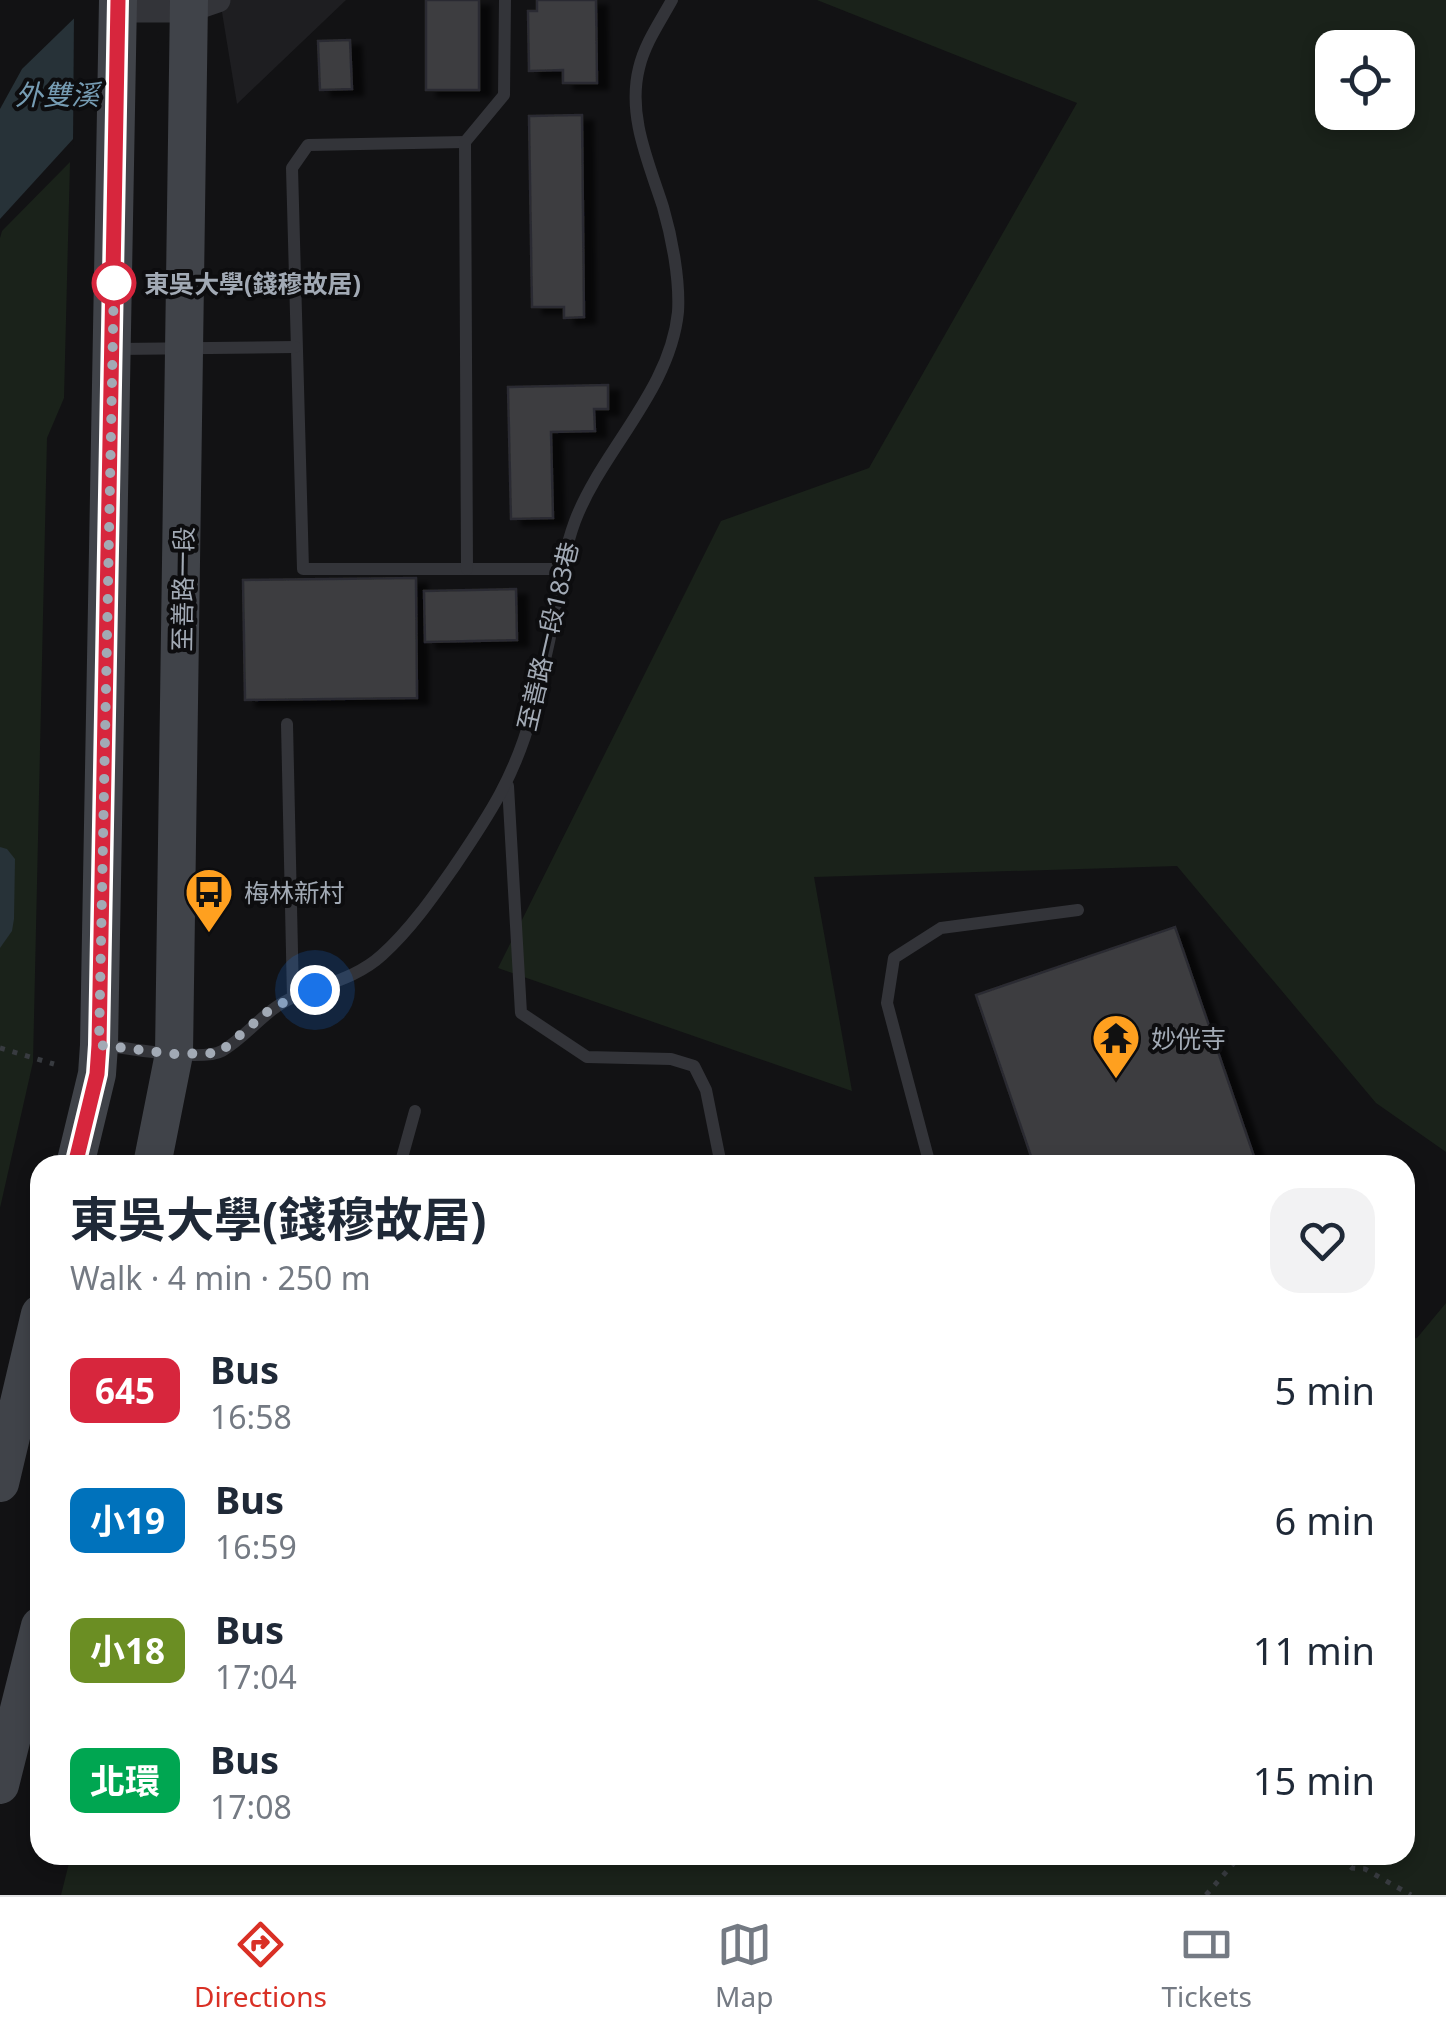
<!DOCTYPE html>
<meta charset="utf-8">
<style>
:root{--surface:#fff;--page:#f2f2f3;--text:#1f2937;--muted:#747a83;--line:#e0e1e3;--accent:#d93025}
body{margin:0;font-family:"Noto Sans","Noto Sans TC",sans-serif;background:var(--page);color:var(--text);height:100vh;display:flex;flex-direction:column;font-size:38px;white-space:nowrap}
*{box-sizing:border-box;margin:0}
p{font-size:32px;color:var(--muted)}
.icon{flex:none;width:55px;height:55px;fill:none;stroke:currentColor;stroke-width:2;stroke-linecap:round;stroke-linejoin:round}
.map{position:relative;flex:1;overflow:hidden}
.details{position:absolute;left:30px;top:1155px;width:1385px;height:710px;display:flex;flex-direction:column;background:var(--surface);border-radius:30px;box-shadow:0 5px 15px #0003}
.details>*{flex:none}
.badge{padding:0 20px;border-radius:15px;font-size:35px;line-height:65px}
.controls{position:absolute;left:1315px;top:30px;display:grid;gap:20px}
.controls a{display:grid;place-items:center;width:100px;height:100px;border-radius:20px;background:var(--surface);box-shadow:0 5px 15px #0003;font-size:50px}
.you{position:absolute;width:50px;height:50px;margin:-25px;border:8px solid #fff;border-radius:50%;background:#1a73e8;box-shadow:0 0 0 15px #1a73e833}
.map>.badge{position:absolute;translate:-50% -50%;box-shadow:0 0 0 5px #fff}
.round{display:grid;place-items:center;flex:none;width:105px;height:105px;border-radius:30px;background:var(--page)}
.summary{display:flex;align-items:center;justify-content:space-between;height:170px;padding:0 40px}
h1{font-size:48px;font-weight:700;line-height:75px}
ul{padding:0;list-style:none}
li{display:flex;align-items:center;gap:30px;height:130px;padding:0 40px}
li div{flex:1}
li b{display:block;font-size:38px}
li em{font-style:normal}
li .badge{min-width:110px;font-weight:700;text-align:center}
.tabs{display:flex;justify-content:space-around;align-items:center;height:140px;border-top:2px solid var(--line);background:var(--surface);font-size:28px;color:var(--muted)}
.tabs a{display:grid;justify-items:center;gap:5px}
.tabs .selected{color:var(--accent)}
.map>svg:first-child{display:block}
.built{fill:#1e1e21}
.green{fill:#1a221a;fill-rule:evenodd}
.water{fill:#273238}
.pier{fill:#121214}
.building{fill:#3c3d41;stroke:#2c2c30;stroke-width:2.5;filter:url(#shadow)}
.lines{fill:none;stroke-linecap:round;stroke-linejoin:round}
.path{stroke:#383b40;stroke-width:5;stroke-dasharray:5 8;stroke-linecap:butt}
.service{stroke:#333439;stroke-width:12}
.minor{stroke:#333439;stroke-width:25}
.secondary{stroke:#404349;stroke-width:38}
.line-casing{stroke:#fff;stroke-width:22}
.line{stroke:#d7263d;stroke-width:15}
.walk{stroke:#a2aab5;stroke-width:10;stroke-dasharray:0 18}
.stop-dot{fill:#fff;stroke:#d7263d;stroke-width:5}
.labels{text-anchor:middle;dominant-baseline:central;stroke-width:8;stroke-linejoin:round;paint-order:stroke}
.stop-label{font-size:25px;font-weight:bold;fill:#a2aab5;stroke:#0d0d0f;text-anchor:start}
.street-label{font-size:25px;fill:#a2aab5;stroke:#0d0d0f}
.poi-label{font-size:25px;fill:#a2aab5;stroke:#0d0d0f;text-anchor:start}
.water-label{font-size:28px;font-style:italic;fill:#769cb3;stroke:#0d0d0f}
</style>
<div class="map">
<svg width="1446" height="1895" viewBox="0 0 1446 1895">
<defs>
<filter id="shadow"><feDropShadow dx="11" dy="6" stdDeviation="2.5" flood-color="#0009"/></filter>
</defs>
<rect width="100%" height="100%" fill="#121214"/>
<path class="built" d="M220,0H346L237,104Z"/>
<g class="green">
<path d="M817,0H1446V1152L1376,1103L1177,866L814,877L852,1091L498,968L721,521L869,468L1077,103ZM1332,48H1398V112H1332Z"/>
<path d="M70,162L64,398L47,438L33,1062L0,1208V238L2,231Z"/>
<path d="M1446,1303V1895H61L71,1855H1405V1339L1417,1338Z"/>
</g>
<g class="water">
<path d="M93,0H200L0,219V109L22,69Z"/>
<path d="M0,847L7,849L15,859L14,919L12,931L0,948Z"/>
</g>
<path class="pier" d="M86,0H205L73,146L74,12Z"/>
<g class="building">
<rect x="426" y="0" width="53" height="90"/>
<path d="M537,0H596L597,83H563V70L529,71L528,11H537Z"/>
<path d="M350,40L352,89L320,90L318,41Z"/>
<path d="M582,115L584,317L564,318V307H532L529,116Z"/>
<path d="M608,385V409H594L595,431L551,432L553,518L511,519L508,387Z"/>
<path d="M416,578L417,698L245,700L243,580Z"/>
<path d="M516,589L517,640L425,642L424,591Z"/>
<path d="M1175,927L1257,1165H1034L976,995Z"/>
</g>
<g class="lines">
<g class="path">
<path d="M0,1048L54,1064"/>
<path d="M1328,1855L1341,1859L1352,1868L1365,1869L1411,1895"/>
<path d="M1206,1895L1241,1855"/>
</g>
<g class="service">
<path d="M465,142L308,145L292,168L303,569H561"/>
<path d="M118,349L295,347"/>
<path d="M467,569L465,142L504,95L505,0"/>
<path d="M287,724L293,997"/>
<path d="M508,786L521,1013L587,1057L671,1059L694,1066L706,1090L721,1165"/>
<path d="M102,1045C126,1048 202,1062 222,1051C248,1036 265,1009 294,997C325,984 357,978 382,955C410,930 433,897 454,867C490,814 515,776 532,713C540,679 550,644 555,610C560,579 564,551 575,521C602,450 670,391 678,312C680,280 672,238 663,207C649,163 627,116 639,68C645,43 660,22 672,0"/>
<path d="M400,1165L415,1111"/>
<path d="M930,1165L887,1003L894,958L941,928L1078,910"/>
</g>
<path class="minor" d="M118,10H189L218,0"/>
<g class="secondary">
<path d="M75,1165L97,1074L99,1045L118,0"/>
<path d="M152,1165L174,1054L189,0"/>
<path d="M0,1483L40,1314"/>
<path d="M0,1785L40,1626"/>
</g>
</g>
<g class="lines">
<g class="line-casing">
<path id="line" d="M75,1165L97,1074L99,1045L118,0"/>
</g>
<use href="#line" class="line"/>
<path class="walk" d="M114,283V279L99,1045L174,1054L219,1053L267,1012L293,997L315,990"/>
</g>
<defs>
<g id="bus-pin" transform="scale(2.5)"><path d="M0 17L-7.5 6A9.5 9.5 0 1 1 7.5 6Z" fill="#ffa01f" stroke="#0d0d0f"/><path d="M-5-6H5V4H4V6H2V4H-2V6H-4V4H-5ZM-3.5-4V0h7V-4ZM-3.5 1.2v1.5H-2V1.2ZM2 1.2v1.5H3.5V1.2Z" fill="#111"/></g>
<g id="temple-pin" transform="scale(2.5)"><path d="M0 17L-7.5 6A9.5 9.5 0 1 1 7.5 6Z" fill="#ffa01f" stroke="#0d0d0f"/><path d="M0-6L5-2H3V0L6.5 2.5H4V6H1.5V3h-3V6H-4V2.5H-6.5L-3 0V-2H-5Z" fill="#111"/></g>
</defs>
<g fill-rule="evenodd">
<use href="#bus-pin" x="209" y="892"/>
<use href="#temple-pin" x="1116" y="1038"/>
</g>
<circle class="stop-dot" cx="114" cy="283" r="20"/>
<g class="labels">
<g class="stop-label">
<text x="144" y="283">東吳大學(錢穆故居)</text>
</g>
<g class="street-label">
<text transform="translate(182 589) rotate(-89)">至善路一段</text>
<text transform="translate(547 636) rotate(-77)">至善路一段183巷</text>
</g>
<g class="poi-label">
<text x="244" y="892">梅林新村</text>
<text x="1151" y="1038">妙侊寺</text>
</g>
<g class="water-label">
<text x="57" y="94">外雙溪</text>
</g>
</g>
</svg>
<div class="controls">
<a><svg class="icon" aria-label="locate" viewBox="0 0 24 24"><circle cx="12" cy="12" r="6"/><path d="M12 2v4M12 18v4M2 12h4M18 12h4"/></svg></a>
</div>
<div class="you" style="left:315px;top:990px"></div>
<section class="details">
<div class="summary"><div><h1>東吳大學(錢穆故居)</h1><p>Walk · 4 min · 250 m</p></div><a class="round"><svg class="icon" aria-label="heart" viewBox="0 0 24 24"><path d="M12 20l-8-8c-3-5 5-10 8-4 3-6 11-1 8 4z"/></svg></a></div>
<ul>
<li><span class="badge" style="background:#d7263d;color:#fff">645</span><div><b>Bus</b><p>16:58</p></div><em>5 min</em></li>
<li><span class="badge" style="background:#0072bc;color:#fff">小19</span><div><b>Bus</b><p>16:59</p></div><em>6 min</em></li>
<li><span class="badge" style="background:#6b8e23;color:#fff">小18</span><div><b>Bus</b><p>17:04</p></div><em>11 min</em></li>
<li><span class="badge" style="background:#00a651;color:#fff">北環</span><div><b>Bus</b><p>17:08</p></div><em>15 min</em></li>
</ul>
</section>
</div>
<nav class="tabs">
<a class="selected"><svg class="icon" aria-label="directions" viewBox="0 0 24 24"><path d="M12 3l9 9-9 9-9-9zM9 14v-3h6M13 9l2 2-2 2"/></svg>Directions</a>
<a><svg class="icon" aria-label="map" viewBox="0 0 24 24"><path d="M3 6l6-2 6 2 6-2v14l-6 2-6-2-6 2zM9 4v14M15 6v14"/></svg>Map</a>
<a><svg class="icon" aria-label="tickets" viewBox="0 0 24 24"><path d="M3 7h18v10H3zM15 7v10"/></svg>Tickets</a>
</nav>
